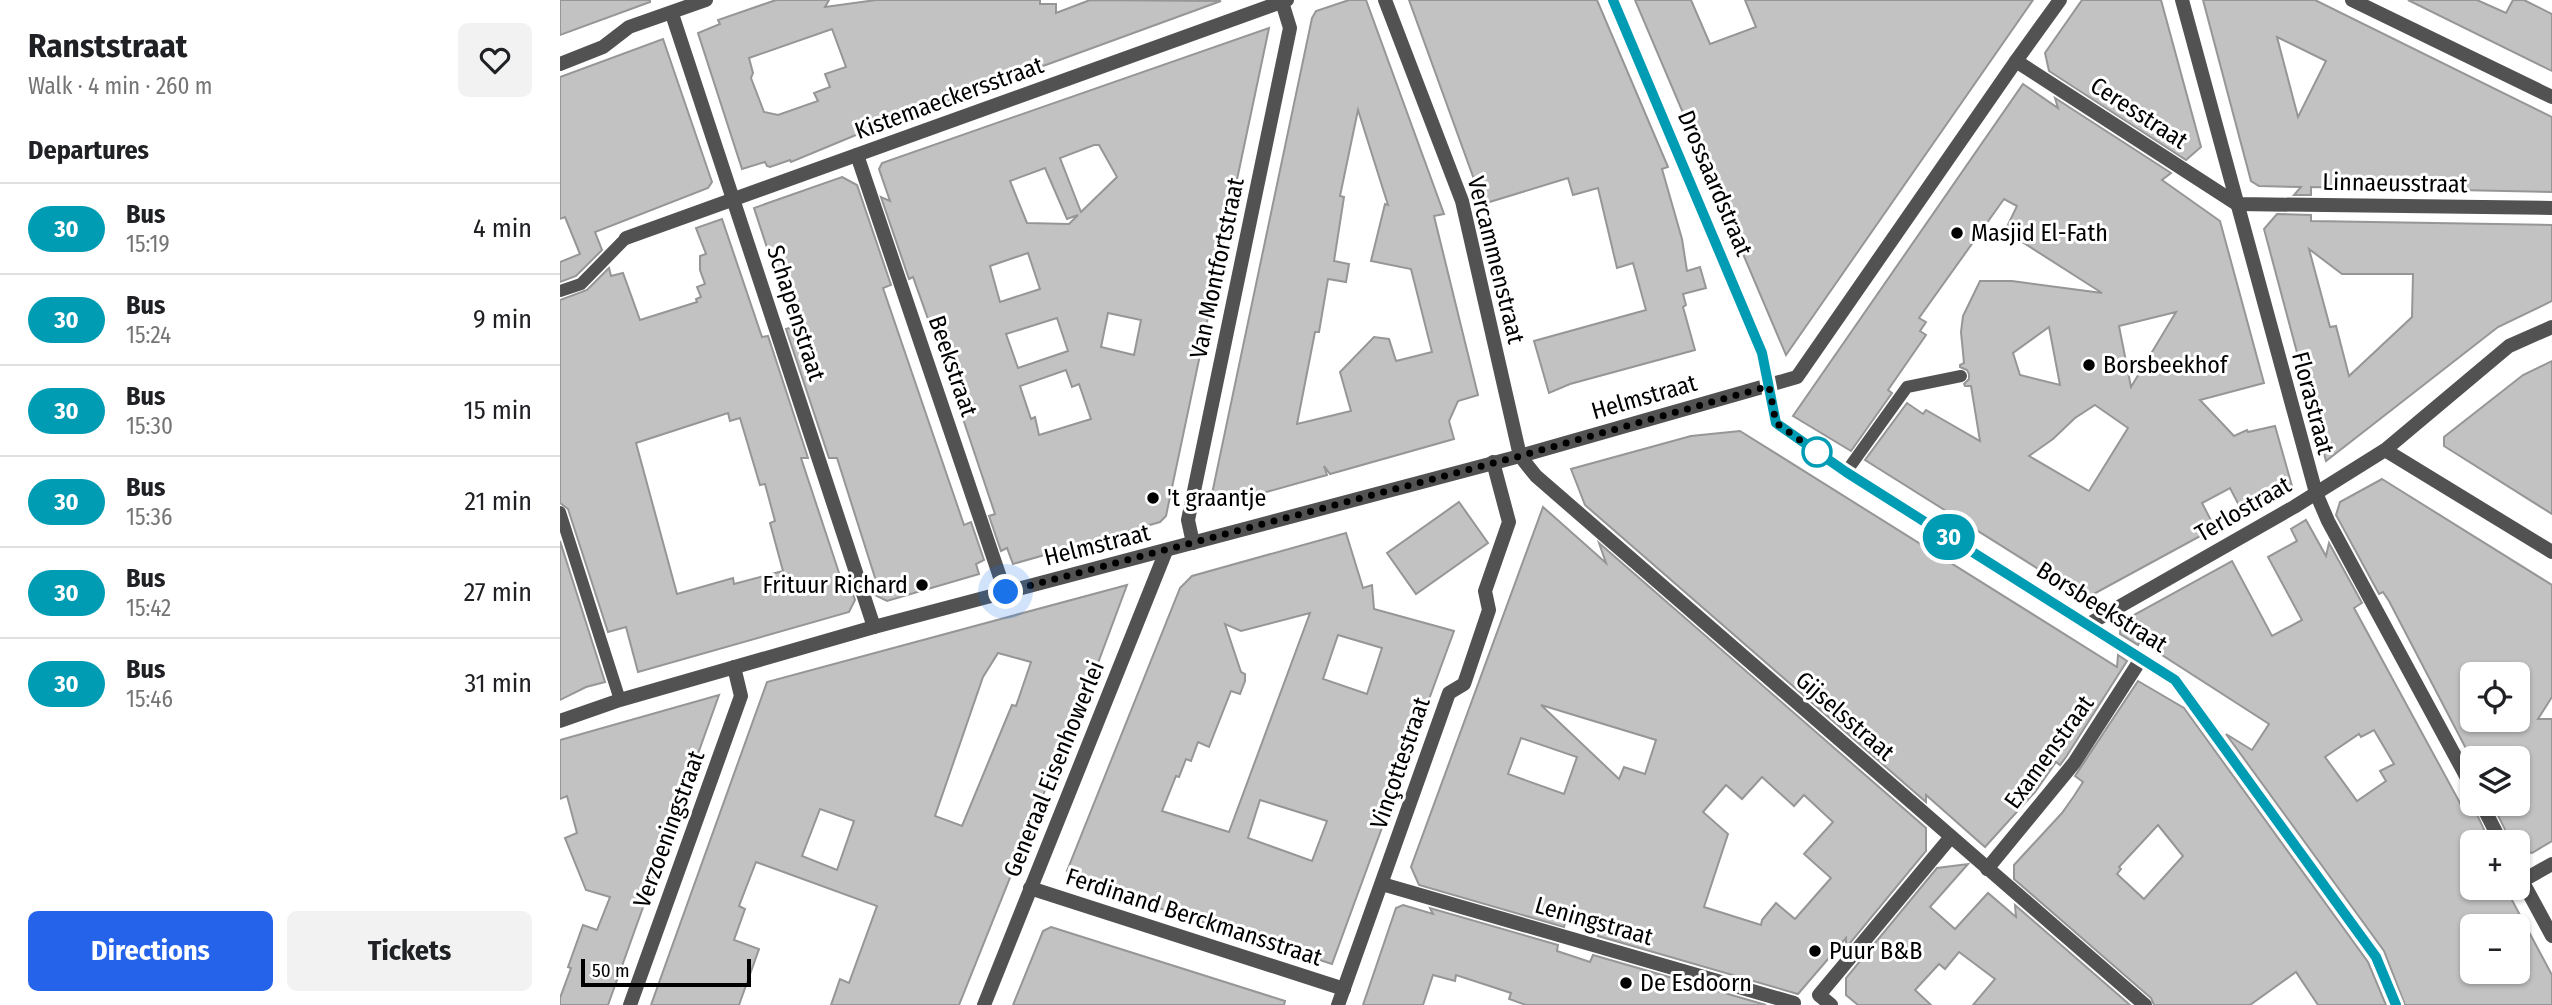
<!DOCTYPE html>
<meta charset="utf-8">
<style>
:root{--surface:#fff;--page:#f2f2f2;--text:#202124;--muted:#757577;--line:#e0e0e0;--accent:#2563eb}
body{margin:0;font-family:"Fira Sans Condensed",sans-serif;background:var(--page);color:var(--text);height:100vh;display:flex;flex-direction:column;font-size:26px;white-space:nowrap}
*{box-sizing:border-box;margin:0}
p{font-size:23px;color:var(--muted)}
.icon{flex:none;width:38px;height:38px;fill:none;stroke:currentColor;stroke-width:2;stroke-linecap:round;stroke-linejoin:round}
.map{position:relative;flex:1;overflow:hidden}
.drawer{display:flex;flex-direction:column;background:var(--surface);width:560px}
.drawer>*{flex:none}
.badge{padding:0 14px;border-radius:23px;font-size:24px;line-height:46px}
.buttons{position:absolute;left:1900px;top:662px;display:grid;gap:14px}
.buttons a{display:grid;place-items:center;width:70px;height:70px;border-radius:10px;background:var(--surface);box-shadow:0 2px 5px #0004;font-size:35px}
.scale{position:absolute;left:21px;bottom:18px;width:170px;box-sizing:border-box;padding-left:7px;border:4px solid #000;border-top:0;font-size:19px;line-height:24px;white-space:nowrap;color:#000;-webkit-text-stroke:5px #fff;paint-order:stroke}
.you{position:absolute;width:35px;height:35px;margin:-18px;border:5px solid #fff;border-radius:50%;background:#1a73e8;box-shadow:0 0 0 10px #1a73e833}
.map>.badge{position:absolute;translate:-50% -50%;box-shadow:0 0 0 4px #fff}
h2{padding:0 28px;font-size:26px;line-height:63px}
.round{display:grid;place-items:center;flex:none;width:74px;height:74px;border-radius:10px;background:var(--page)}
.summary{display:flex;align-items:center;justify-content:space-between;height:119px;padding:0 28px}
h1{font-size:33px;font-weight:700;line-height:52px}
.cta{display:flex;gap:14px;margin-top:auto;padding:14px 28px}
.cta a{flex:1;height:80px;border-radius:10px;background:var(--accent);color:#fff;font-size:28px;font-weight:700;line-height:80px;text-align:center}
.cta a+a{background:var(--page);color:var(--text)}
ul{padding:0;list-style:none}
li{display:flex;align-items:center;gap:21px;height:91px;padding:0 28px;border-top:2px solid var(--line)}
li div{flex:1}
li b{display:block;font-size:26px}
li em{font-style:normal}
li .badge{min-width:77px;font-weight:700;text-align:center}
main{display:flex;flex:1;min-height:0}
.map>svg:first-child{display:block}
.building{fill:#c2c2c2;stroke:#969696;stroke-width:2;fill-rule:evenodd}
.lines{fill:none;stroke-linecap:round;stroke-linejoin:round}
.service{stroke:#525252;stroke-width:12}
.minor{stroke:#525252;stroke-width:14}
.tertiary{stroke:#525252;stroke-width:14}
.line-casing{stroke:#fff;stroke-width:16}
.line{stroke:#009cb4;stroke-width:10}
.walk{stroke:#000;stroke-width:7;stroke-dasharray:0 12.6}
.poi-dot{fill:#000;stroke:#fff;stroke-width:2.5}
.stop-dot{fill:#fff;stroke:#009cb4;stroke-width:3.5}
.labels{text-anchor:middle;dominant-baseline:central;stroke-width:6;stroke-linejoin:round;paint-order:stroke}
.street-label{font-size:24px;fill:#000;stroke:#fff}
.poi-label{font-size:24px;fill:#000;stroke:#fff;text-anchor:start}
</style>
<main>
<section class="drawer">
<div class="summary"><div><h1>Ranststraat</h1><p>Walk · 4 min · 260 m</p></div><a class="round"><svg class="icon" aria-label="heart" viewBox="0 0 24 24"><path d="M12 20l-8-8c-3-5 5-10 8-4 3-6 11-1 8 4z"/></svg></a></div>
<h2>Departures</h2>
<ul>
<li><span class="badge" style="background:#009cb4;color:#fff">30</span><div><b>Bus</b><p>15:19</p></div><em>4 min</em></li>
<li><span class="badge" style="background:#009cb4;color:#fff">30</span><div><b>Bus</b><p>15:24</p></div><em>9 min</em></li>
<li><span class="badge" style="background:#009cb4;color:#fff">30</span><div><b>Bus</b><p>15:30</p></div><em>15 min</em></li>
<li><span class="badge" style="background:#009cb4;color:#fff">30</span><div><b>Bus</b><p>15:36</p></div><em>21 min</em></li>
<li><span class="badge" style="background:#009cb4;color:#fff">30</span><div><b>Bus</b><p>15:42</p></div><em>27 min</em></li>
<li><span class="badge" style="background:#009cb4;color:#fff">30</span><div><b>Bus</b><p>15:46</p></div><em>31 min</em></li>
</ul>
<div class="cta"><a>Directions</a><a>Tickets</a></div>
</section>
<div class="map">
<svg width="1992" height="1005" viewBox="0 0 1992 1005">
<rect width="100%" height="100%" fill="#fff"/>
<g class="building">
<path d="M0,0H90V2L0,35Z"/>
<path d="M216,0H269L265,7L316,0H480V4H496V13L530,0L661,1L308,130L231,162L230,160L210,167L207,166L205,162L182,169L138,33L160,24L158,20ZM272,29L286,67L265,74L270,87L254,93L258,101L218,115L204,112L191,78L193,73L189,58Z"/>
<path d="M789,0H806L884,214L874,216L918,395L898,401L889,421L894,439L770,474L764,466L767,475L649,508L752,18L756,11ZM798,110L828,205L825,204L811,261L851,269L872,352L836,361L829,339L814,337L780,372L791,411L737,424L755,332H759L768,279L786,282L789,264L774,261L784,197L780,196Z"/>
<path d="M849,0H1037L1108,167L1102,169L1122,239L1127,271L1140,267L1146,288L1123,294L1126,305L1123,307L1135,350L1010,384L989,393L974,341L1086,310L1073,263L1057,268L1038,188L1013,195L1008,178L923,204Z"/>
<path d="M1075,0H1131L1150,44L1196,27L1185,0H1473L1226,355Z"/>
<path d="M1522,0H1601L1641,147L1626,160L1489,71L1485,53Z"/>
<path d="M1643,0H1755L1992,117V192L1751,187V195H1734L1741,187L1699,186L1691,181ZM1717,37L1766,61L1738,117Z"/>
<path d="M1848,0H1917L1946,13L1953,0H1964L1992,14V71Z"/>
<path d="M709,28L606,516L600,522L453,564L447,548L441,551L429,516L435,514L393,389L353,277L349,279L321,197L330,201L319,169L322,163ZM534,145H539L557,177L521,212L500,158ZM485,168L507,219L518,215L509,224L467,223L450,181ZM468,253L480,289L440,302L430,266ZM548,313L581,320L574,355L541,347ZM497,318L508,351L458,368L446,334ZM506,370L512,387L519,384L531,419L479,435L475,417L471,419L460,386Z"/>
<path d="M103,39L152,182L148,188L35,232L42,250L16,276L0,282V262L20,254L5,217L0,219V77Z"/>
<path d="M1463,84L1498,108L1495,98L1611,173L1602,180L1660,221L1704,383L1640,400L1674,436L1687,430L1688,432L1715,426L1732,486L1683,513L1670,488L1642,503L1655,528L1530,596L1523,597L1305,460L1347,403L1363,414L1366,410L1420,441L1411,386H1405L1404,384L1409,379V374L1407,370L1400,367V365L1404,363L1401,332L1403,316L1420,281H1452L1542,293L1445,231L1457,206L1444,199L1359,318L1366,322L1360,331L1366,335L1328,390L1332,393L1291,451L1233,416ZM1616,312L1571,387L1559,326ZM1489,327L1500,385L1460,375L1453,353ZM1535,405L1568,428L1529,491L1469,456L1493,439L1515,418Z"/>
<path d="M282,177L297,185L331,285L323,288L365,411L404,525L411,522L424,560L416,564L419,574L327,601L313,594L311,586L317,584L277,458H269L226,329L233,327L194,208Z"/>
<path d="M1717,214L1751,215V221L1992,225V301L1938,327L1766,461L1704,229ZM1749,249L1782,274H1853L1852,317L1789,376L1776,326L1770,327Z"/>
<path d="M162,219L202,337L208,336L248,458H241L286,594L292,592L295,600L289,612L78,672L66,627L48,632L8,509L0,503V300L27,290L49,268L51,276L63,273L80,320L137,302L136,299L141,297L137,287L145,284L140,270V256L146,254L136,228ZM168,413L170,421L180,418L200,485L205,484L215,521L210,523L223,571L174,584L173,578L117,594L76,443Z"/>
<path d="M1992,361V514L1884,446V437L1963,375Z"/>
<path d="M1180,431L1557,667L1558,655L1567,661L1506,757L1500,765L1496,762L1475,792L1425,847L1366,795V802L1025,505L1011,469L1131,436Z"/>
<path d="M1822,479L1992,585V697L1978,719H1992V841L1972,853L1963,851L1956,837L1950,840L1932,803H1958V758H1913V762L1829,601L1823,592L1819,594L1776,515L1780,502ZM1913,674H1958V719H1913Z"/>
<path d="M899,502L928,543L856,594L827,553Z"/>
<path d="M983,507L1046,563L1039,543L1366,828V851L1286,948V938L1238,994L1038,936L1040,929L1006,919L1004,927L859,885L851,867ZM981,705L1096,740L1085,774L1064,767L1059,779ZM961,738L1017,757L1004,794L948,774ZM1202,777L1234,806L1244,795L1273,822L1244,854L1271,878L1235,919L1216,903L1202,920L1201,925L1144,907L1168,834L1143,812L1166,785L1182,799Z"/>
<path d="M1746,520L1766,556L1769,543L1802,603L1794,608L1900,803L1903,808L1912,804L1930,842H1913V887H1945L1992,975V1005H1845L1824,951L1666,734L1692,750L1709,724L1580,641L1578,645L1560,634L1561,622L1672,561L1712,636L1742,620L1708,557L1737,541L1731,529ZM1814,730L1834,764L1820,771L1826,781L1797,801L1765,757L1799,734L1801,737ZM1913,926H1958V971H1913Z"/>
<path d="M786,533L803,588L812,585L814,609L894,631L772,964L512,880L507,871L620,588L632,576ZM750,613L669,832L602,811L616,776L619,777L626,759L631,761L638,742L649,747L671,691L680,694L685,681V674L681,672L665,624L681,631ZM778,635L822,648L807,694L763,679ZM700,800L767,821L752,861L688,838Z"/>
<path d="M0,541L45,682L26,687L0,700Z"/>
<path d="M567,585L532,679L530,678L399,1005H271L280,979L289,983L317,906L196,862L179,906L185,909L174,940L199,949L179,1005H91L207,682ZM438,653L471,662L456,706L452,705L402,826L375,816L423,677ZM260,809L294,821L277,870L242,856Z"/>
<path d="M1578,681L1624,708L1808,962L1826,1005H1758L1736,972L1690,1005H1594L1591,998L1454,879V865L1502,813L1514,796L1523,782L1515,776ZM1598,825L1623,856L1584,899L1557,874L1561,869L1559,867Z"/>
<path d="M159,695L48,1005H0V998L11,968L8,967L23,925L37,930L50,897L26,890L5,838L17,833L7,796L0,799V740Z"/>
<path d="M1408,864L1370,907L1395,929L1428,893L1456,917L1455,905L1570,1005H1413L1435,979L1399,952L1385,969L1379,964L1355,990L1371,1005H1298L1286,995V978L1377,868Z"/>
<path d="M843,905L873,914L870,908L998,945L997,951L1030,962L1033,955L1206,1005H966L949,999L951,993L896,975L895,981L873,975L863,1005H803L836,908Z"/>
<path d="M491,927L725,1001L724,1005H453L483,931Z"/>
</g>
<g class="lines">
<g class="service">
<path d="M0,291L21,284L66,238"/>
<path d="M1286,472L1347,387L1401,376"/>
<path d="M0,512L60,700"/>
</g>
<g class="minor">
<path d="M825,0L902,201L960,456L976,476L1585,1005"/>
<path d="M1053,0L1202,353L1216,423L1286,472L1615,680L1816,957L1836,1005"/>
<path d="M1622,0L1756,493L1768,521L1913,789"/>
<path d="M1792,0L1992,97"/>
<path d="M112,14L314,627"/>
<path d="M1456,61L1677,204L1992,208"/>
<path d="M297,155L445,592"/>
<path d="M66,238L727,0"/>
<path d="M1825,450L1992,552"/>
<path d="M633,543L628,520L730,28L722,2"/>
<path d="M1527,625L1734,507L1825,450L1949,346L1992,327"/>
<path d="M0,721L60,700L314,627L960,456L1237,377L1456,61L1500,0"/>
<path d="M1921,803L1941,842"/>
<path d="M1427,869L1514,763L1581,659"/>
<path d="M1958,873L1992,936"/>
<path d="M1962,881L1992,864"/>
<path d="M822,884L1234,1003L1233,1005"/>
<path d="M470,888L784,989"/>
<path d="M70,1005L181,696L174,667"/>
<path d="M424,1005L606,551"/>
<path d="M778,1005L889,693L904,684L929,610L925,591L949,522L933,462"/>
<path d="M1271,1005L1259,995L1390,838"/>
</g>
<path class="tertiary" d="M0,64L43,47L69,27L146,0"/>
</g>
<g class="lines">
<g class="line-casing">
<path id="line" d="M1053,0L1202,353L1216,423L1286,472L1615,680L1816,957L1836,1005"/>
</g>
<use href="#line" class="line"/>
<path class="walk" d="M446,592L960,456L1209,386L1216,423L1257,452"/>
</g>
<g class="poi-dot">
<circle cx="1397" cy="233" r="7"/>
<circle cx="1529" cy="365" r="7"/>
<circle cx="593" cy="498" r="7"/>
<circle cx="362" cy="585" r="7"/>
<circle cx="1255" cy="951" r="7"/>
<circle cx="1066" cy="983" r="7"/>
</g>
<circle class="stop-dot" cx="1257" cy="452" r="14"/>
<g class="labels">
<g class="street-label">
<text transform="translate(389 98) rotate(-20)">Kistemaeckersstraat</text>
<text transform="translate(1579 113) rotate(33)">Ceresstraat</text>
<text transform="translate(1155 183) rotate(67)">Drossaardstraat</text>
<text transform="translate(1835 183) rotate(1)">Linnaeusstraat</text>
<text transform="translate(936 260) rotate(76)">Vercammenstraat</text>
<text transform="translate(657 268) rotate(-78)">Van Montfortstraat</text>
<text transform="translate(236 313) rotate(72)">Schapenstraat</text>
<text transform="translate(393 366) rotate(71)">Beekstraat</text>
<text transform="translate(1084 397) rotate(-16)">Helmstraat</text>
<text transform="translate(1753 403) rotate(75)">Florastraat</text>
<text transform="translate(1683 509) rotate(-30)">Terlostraat</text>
<text transform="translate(537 545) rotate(-14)">Helmstraat</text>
<text transform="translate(1542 607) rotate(32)">Borsbeekstraat</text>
<text transform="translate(1285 716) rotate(41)">Gijselsstraat</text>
<text transform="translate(1489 752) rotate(-54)">Examenstraat</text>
<text transform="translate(840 763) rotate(-71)">Vinçottestraat</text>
<text transform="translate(494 769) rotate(-68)">Generaal Eisenhowerlei</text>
<text transform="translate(109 829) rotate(-70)">Verzoeningstraat</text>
<text transform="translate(634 917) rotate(18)">Ferdinand Berckmansstraat</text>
<text transform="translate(1034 921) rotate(16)">Leningstraat</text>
</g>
<g class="poi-label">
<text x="1411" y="233">Masjid El-Fath</text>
<text x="1543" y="365">Borsbeekhof</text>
<text x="607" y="498">'t graantje</text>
<text x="348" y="585" text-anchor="end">Frituur Richard</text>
<text x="1269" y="951">Puur B&amp;B</text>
<text x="1080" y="983">De Esdoorn</text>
</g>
</g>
</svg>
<div class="buttons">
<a><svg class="icon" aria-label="locate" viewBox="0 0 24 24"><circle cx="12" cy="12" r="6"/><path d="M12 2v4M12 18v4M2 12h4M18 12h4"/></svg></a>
<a><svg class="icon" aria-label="layers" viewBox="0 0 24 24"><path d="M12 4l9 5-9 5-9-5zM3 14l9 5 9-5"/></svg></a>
<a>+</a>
<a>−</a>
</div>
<div class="scale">50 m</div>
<div class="you" style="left:446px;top:592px"></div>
<b class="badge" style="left:1389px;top:537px;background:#009cb4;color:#fff">30</b>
</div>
</main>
